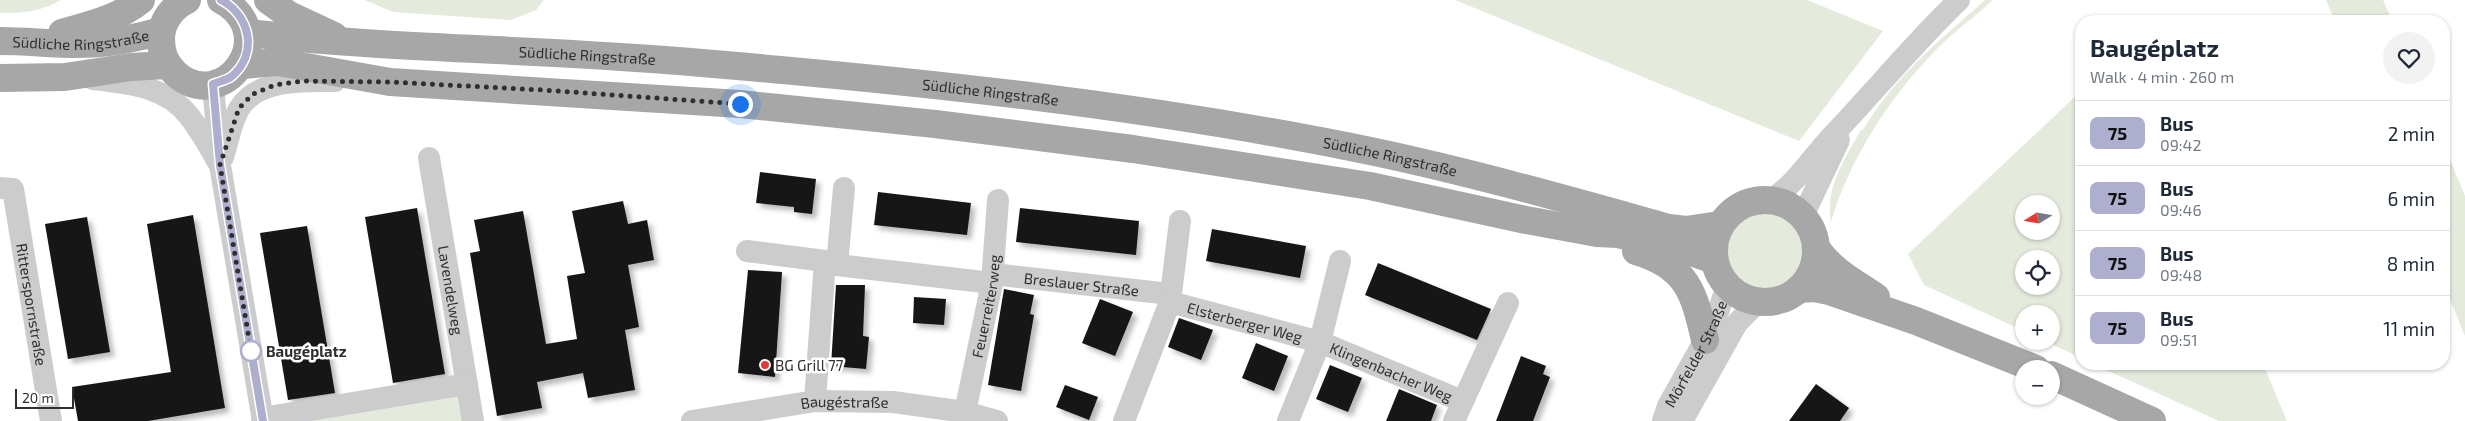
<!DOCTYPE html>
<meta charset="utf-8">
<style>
:root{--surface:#fff;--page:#f2f2f3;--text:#1f2937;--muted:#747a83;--line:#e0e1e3}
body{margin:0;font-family:"Exo 2",sans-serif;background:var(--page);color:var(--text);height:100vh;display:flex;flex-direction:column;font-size:19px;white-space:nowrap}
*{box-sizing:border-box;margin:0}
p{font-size:16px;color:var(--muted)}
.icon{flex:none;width:28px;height:28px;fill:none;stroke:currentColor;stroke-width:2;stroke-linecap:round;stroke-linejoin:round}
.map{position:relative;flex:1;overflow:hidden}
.details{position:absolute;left:2075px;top:15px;width:375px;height:355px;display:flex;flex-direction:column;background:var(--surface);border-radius:20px;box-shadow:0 1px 4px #0004}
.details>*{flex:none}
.badge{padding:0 10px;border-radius:8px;font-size:18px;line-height:32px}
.needle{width:32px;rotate:259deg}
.fabs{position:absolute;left:2015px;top:195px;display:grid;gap:10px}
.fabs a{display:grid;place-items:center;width:45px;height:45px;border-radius:50%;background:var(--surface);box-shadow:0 1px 4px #0004;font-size:25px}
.scale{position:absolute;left:15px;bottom:12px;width:59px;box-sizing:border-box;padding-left:5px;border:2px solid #2f2f2f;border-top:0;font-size:14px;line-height:18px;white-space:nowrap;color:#2f2f2f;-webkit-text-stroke:4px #fff;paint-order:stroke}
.you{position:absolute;width:25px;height:25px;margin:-12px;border:4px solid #fff;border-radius:50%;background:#1a73e8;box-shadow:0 0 0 8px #1a73e833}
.map>.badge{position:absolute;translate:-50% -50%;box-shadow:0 0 0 2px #fff}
.round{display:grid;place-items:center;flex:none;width:52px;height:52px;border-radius:26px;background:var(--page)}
.summary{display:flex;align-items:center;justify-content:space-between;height:85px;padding:0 15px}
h1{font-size:24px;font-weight:700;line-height:38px}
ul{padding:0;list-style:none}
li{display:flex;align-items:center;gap:15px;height:65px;padding:0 15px;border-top:1px solid var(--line)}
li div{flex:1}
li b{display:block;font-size:19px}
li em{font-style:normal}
li .badge{min-width:55px;font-weight:700;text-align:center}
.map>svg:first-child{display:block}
.green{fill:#e4ebdd;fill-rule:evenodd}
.building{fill:#161616;filter:url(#shadow)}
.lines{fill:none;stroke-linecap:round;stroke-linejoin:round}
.minor{stroke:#ccc;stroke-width:22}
.major{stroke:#a7a7a7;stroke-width:28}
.line-casing{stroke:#fff;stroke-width:11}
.line{stroke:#aeaece;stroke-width:8}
.walk{stroke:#2f2f2f;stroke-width:5;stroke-dasharray:0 9}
.stop-dot{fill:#fff;stroke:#aeaece;stroke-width:2.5}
.poi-dot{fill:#dd3c3a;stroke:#fff;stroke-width:2}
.labels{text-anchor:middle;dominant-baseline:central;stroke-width:5;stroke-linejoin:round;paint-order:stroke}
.street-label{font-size:15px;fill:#2f2f2f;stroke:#fff}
.stop-label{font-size:15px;font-weight:bold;fill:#2f2f2f;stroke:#fff;text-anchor:start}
.poi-label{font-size:15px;fill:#2f2f2f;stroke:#fff;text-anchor:start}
</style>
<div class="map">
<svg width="2465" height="421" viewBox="0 0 2465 421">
<defs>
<filter id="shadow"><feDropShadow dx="4.5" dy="4.5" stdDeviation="2.5" flood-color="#0004"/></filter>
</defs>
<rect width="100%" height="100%" fill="#fff"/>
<g class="green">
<path d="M0,0H61C40,12 23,13 0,13Z"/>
<path d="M365,0H544L536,10L511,20L393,12Z"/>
<path d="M1455,0H1807L1883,31L1799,141Z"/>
<path d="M1985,0H1993C1973,18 1951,34 1933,53C1888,100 1849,160 1831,222C1825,187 1844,160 1861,130H1863C1893,78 1940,40 1985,0Z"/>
<path d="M2326,0H2383L2392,21H2335Z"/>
<path d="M2081,91V358L2045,341H2051V314H2024V331L1924,285L1908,254ZM2024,204H2051V231H2024ZM2024,259H2051V286H2024Z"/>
<path d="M2444,145L2465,196V336L2444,285Z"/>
<circle cx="1764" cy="250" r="41"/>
<path d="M2093,364H2263L2287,421H2219Z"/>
<path d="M458,381L464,421H272Z"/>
</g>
<g class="building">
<path d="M760,172L816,179L812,214L794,212V207L756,203Z"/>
<path d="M878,192L971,203L967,235L874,225Z"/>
<path d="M623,201L628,224L647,220L654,260L628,265L639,327L625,330L635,390L588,398L583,373L537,382L542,408L497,416L470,253L480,251L474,220L523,211L546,344L577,339L567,276L585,273L572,211Z"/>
<path d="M417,208L445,374L393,383L365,217Z"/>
<path d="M1020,208L1139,221L1136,255L1016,242Z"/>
<path d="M193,215L225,408L148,421H78L72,387L171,372L147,224Z"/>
<path d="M87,217L110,352L68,359L45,224Z"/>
<path d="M307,226L335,393L288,400L260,233Z"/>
<path d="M1212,229L1306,246L1300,278L1206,261Z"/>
<path d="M1378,263L1491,309L1477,340L1365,295Z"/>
<path d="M748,270L782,272L775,377L738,373Z"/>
<path d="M836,285H865L863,336L869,337L866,369L831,366Z"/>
<path d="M1004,289L1034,295L1030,314L1034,315L1021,391L988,385Z"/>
<path d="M914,297L946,299L944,325L913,323Z"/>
<path d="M1100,299L1133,312L1115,356L1082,343Z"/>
<path d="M1179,318L1213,330L1201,360L1168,347Z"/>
<path d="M1256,343L1288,356L1274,391L1242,378Z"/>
<path d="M1521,356L1546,366L1543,374L1550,377L1533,421H1496Z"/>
<path d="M1330,365L1362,378L1348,412L1316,399Z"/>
<path d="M1816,384L1849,408L1840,421H1789Z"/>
<path d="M1065,385L1098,397L1089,420L1056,407Z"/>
<path d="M1399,389L1437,405L1431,421H1386Z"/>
</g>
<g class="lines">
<g class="minor">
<path d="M93,79C127,83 166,86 189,116C200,130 209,146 218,162"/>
<path d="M213,85L220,165L263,421"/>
<path d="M223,157C228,142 231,122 239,109C257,78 305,81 335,81"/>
<path id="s1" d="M429,158L473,421"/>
<path id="s2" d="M0,188L13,189L51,421"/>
<path d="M1772,199C1797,183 1811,158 1832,136C1875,91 1914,43 1959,0"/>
<path d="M1803,216L1839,140"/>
<path d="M747,251L825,261L837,265L992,283"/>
<path d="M837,265L844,188"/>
<path id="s3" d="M993,274L1170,294"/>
<path d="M1170,302L1180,221"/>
<path d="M815,401L825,261"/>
<path id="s4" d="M965,412L992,283L998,200"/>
<path d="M262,418L467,384"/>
<path id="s5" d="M692,421L815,401L893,402L965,412L997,421"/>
<path id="s6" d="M1124,421L1170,302L1320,342L1462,401"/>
<path d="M1288,421L1320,342L1340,261"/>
<path d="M1454,421L1508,303"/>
<path id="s7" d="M1663,421L1668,406L1705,340L1718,312L1727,286"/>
<path d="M1682,421L1737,323L1758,302"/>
</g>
<g class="major">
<path d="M187,0C172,7 161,22 161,39C161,53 165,63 175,73C223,117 284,34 221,0"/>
<path d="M268,0L289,15L334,36"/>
<path d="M62,33C89,25 118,19 141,0"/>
<path id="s8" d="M248,33C399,50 551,49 702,63C927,82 1154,106 1375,152C1474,173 1572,201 1669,228L1686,230L1719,225"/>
<path id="s9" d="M0,41C26,41 51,44 77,44C106,44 133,39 161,31"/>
<path d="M242,65L278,62L390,82L740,104L935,124L1133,149L1370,186L1526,220L1597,233L1618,234L1677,247L1714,260"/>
<path d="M0,78L65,77L131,67L167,65"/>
<circle cx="1765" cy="251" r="51"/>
<path d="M1816,248C1832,271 1854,282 1876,297"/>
<path d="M1636,251C1687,266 1694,292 1705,340"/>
<path d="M1799,289L1814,288L1829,291L1916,321L2036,369"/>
<path d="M2051,375L2152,421"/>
</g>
</g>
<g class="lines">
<g class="line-casing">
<path id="line" d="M221,0C250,15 259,54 231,77C226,80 219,82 213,84L220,165L263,421"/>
</g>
<use href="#line" class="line"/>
<path class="walk" d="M251,351L220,165L239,108L253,94L275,85L302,81L390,82L543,90L740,104"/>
</g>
<circle class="stop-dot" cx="251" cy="351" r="10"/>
<circle class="poi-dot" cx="765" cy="365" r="5"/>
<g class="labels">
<g class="street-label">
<text stroke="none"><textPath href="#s9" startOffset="81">Südliche Ringstraße</textPath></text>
<text stroke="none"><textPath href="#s8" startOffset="340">Südliche Ringstraße</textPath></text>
<text stroke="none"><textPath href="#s8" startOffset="745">Südliche Ringstraße</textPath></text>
<text stroke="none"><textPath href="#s8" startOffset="1150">Südliche Ringstraße</textPath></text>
<text stroke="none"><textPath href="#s3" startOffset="89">Breslauer Straße</textPath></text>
<text stroke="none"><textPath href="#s1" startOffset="134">Lavendelweg</textPath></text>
<text stroke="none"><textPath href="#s2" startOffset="130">Ritterspornstraße</textPath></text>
<text stroke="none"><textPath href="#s4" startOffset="108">Feuerreiterweg</textPath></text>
<text stroke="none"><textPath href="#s6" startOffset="205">Elsterberger Weg</textPath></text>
<text stroke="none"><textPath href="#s7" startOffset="75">Mörfelder Straße</textPath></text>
<text stroke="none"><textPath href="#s6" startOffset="360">Klingenbacher Weg</textPath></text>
<text stroke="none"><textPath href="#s5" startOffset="154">Baugéstraße</textPath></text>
</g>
<g class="stop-label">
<text x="266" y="351">Baugéplatz</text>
</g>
<g class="poi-label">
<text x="775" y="365">BG Grill 77</text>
</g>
</g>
</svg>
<div class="fabs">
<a><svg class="needle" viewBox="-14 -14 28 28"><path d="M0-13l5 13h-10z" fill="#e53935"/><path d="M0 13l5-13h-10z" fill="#747a83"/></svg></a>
<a><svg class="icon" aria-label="locate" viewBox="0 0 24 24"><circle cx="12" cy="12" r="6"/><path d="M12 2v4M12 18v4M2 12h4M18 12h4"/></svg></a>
<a>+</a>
<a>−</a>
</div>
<div class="scale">20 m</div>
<div class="you" style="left:740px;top:104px"></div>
<section class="details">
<div class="summary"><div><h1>Baugéplatz</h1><p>Walk · 4 min · 260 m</p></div><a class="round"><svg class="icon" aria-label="heart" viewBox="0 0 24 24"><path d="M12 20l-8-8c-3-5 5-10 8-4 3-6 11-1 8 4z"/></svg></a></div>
<ul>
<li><span class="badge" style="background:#aeaece;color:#111">75</span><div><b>Bus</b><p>09:42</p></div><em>2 min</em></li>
<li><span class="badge" style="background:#aeaece;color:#111">75</span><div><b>Bus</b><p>09:46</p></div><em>6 min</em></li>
<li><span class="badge" style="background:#aeaece;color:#111">75</span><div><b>Bus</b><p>09:48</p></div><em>8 min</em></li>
<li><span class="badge" style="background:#aeaece;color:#111">75</span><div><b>Bus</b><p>09:51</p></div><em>11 min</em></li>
</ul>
</section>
</div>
